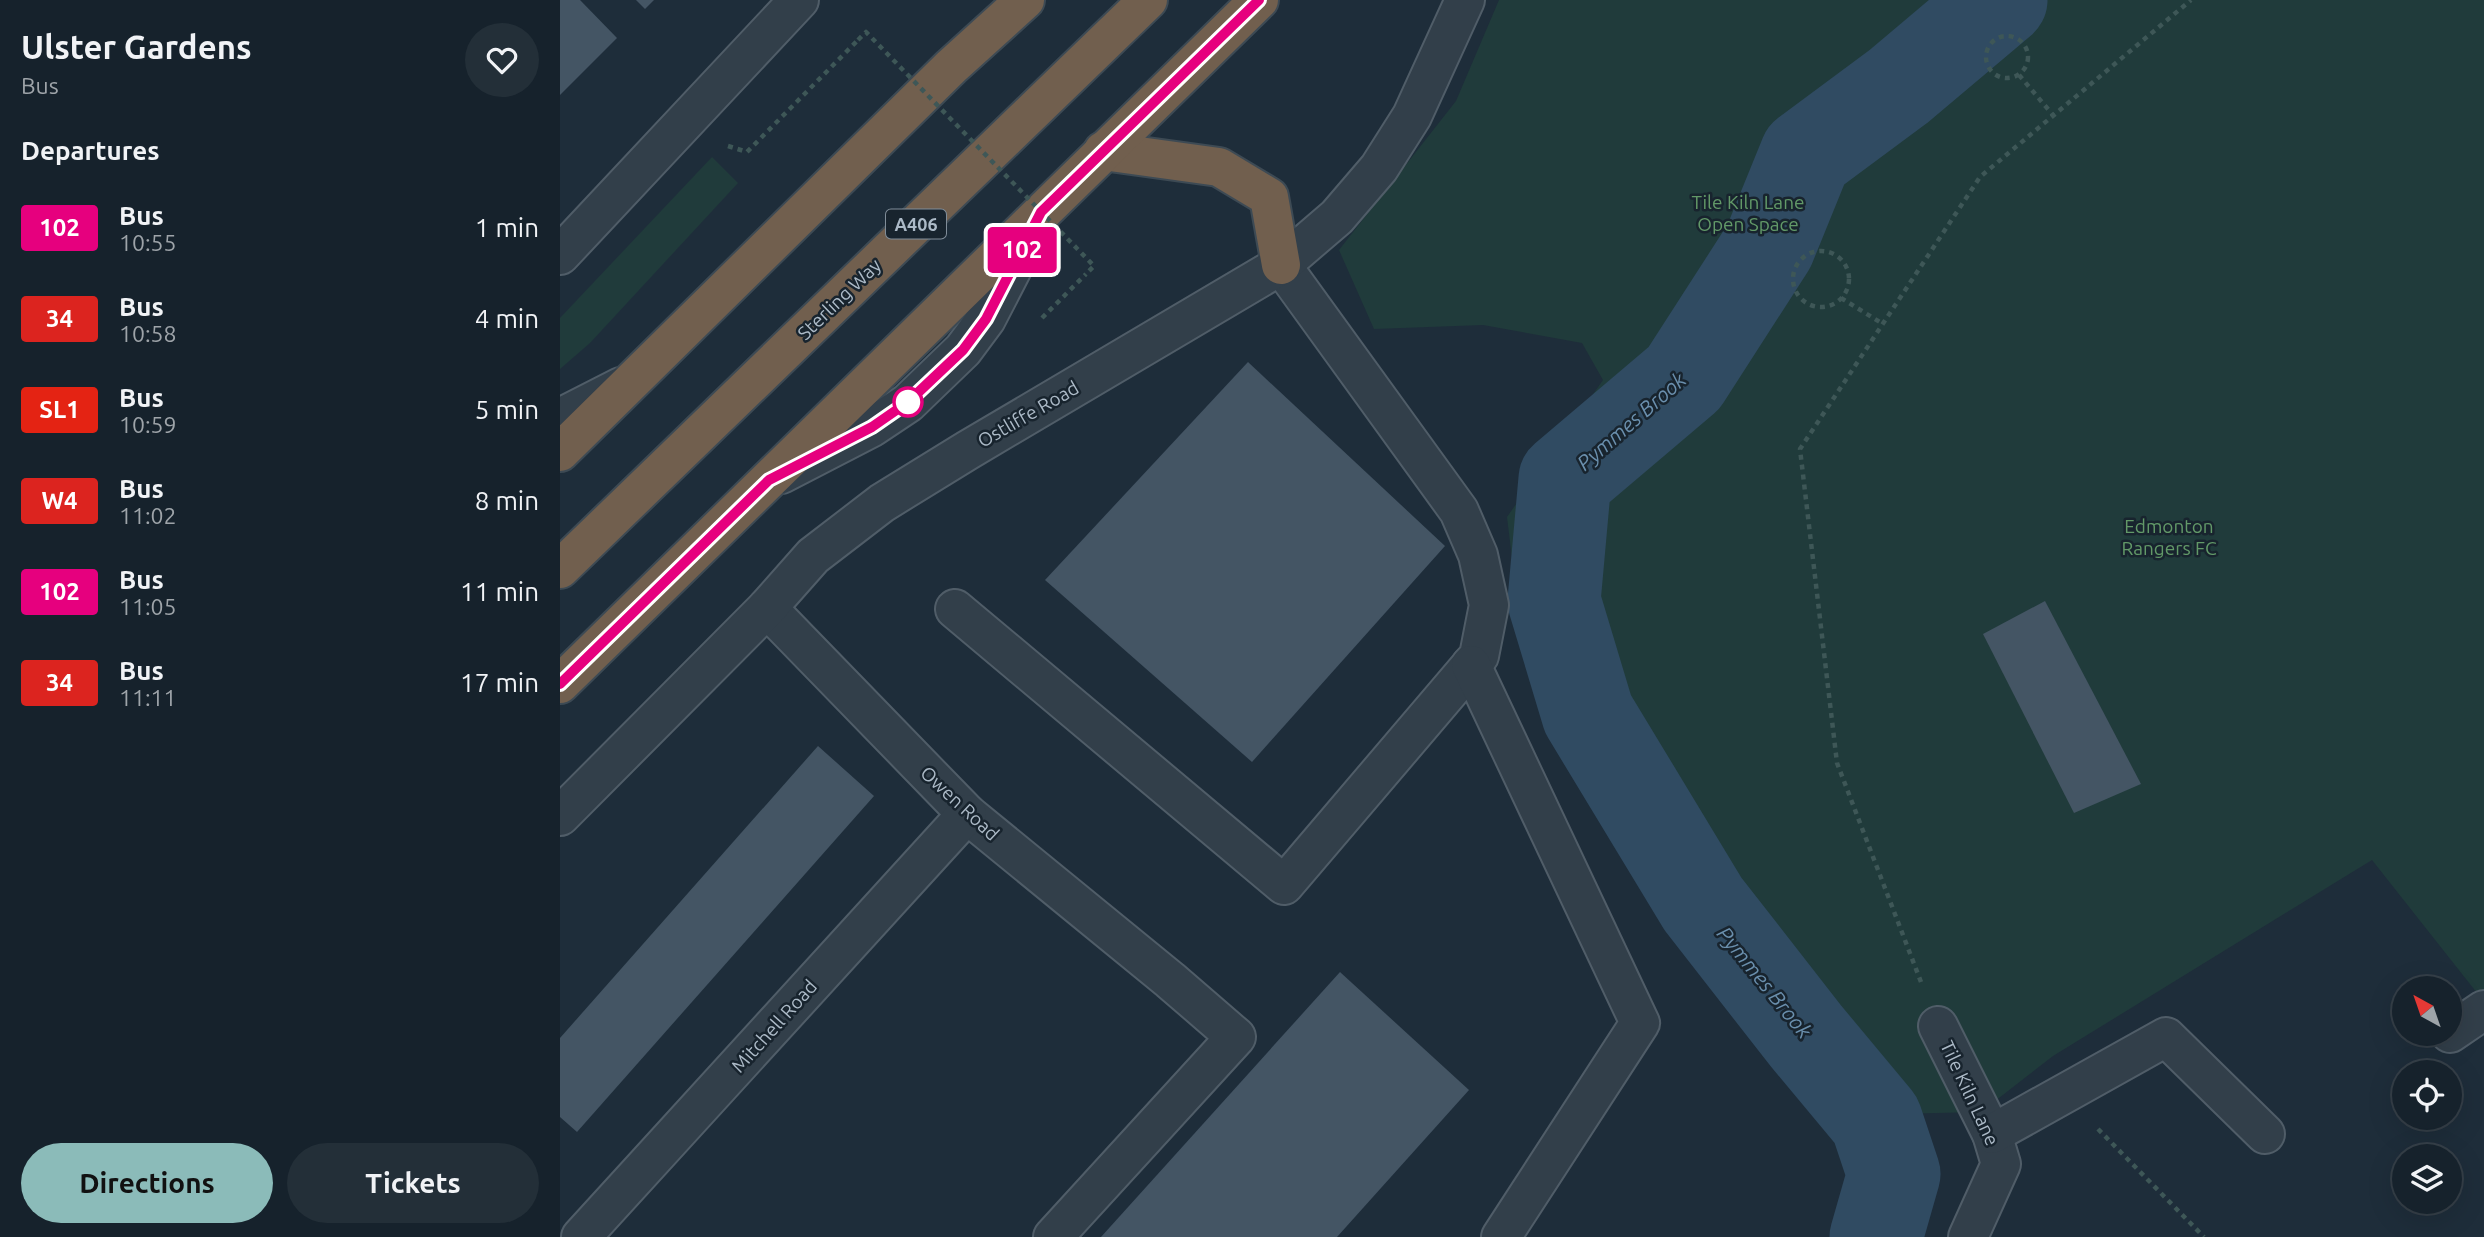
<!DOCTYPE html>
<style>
:root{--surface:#16222c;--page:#232f38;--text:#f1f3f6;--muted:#9ea4a9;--line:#353f48;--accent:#8bbbb9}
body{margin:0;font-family:Ubuntu,sans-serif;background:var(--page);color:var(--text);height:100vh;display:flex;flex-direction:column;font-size:26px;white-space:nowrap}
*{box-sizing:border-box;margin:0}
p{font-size:23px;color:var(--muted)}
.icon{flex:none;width:38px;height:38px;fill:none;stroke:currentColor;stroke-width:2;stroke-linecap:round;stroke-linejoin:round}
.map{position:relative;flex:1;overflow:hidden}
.side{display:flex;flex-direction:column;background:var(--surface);width:560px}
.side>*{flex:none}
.badge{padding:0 14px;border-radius:5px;font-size:24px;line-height:46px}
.needle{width:46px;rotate:320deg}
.buttons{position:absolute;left:1832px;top:976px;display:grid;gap:14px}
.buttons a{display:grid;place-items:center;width:70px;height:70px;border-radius:50%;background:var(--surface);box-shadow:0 7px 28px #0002,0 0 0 2px var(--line);font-size:35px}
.map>.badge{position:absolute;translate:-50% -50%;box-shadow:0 0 0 4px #fff}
h2{padding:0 21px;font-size:26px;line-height:63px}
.round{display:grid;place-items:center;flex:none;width:74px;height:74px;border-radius:37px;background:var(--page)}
.head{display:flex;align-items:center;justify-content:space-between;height:119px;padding:0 21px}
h1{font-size:33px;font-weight:700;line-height:52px}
.cta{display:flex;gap:14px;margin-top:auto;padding:14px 21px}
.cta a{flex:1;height:80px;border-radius:42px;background:var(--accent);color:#111;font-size:28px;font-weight:700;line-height:80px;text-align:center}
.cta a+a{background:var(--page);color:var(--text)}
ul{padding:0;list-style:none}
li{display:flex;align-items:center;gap:21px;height:91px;padding:0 21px}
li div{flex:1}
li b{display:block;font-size:26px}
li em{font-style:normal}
li .badge{min-width:77px;font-weight:700;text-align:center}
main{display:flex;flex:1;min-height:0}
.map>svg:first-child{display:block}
.green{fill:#203b3b}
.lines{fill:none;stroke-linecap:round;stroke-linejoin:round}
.river{stroke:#304b62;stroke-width:93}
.building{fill:#445564}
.minor-casing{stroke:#505d68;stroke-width:42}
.highway-casing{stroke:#3d4a54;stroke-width:42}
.path{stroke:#3e5757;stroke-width:4.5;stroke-dasharray:5 5;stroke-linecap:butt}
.minor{stroke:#323f4a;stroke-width:38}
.highway{stroke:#715f4e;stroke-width:38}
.path-bridge{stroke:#3e5757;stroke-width:4.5;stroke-dasharray:5 5;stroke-linecap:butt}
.line-casing{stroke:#fff;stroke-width:16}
.line{stroke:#e6007e;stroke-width:10}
.stop-dot{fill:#fff;stroke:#e6007e;stroke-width:3.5}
.labels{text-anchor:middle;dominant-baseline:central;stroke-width:5;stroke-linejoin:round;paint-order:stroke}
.shield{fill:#18242e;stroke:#808d99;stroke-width:2}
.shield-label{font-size:18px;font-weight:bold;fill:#acbac7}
.park-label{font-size:19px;fill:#629968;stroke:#18242e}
.street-label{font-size:19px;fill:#acbac7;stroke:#18242e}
.water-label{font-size:21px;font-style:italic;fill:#6a8fad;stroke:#18242e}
</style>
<main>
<section class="side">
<div class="head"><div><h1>Ulster Gardens</h1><p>Bus</p></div><a class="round"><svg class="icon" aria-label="heart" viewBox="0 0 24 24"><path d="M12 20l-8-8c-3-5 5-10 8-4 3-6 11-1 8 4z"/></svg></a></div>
<h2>Departures</h2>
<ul>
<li><span class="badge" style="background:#e6007e;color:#fff">102</span><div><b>Bus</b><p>10:55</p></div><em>1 min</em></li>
<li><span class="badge" style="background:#dc241f;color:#fff">34</span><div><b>Bus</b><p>10:58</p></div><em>4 min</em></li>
<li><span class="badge" style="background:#e42313;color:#fff">SL1</span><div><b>Bus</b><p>10:59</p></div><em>5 min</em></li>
<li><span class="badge" style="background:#dc241f;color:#fff">W4</span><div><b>Bus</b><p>11:02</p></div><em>8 min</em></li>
<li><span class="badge" style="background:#e6007e;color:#fff">102</span><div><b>Bus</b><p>11:05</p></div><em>11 min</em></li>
<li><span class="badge" style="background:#dc241f;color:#fff">34</span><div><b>Bus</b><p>11:11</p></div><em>17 min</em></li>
</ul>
<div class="cta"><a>Directions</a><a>Tickets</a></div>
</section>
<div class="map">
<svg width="1924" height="1237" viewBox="0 0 1924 1237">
<rect width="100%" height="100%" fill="#1e2d3a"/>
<g class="green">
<path d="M939,0H1924V996L1921,998L1812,860L1493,1056L1421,1112L1333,1114L1283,1119L1102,904L964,657L947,517L1043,380L1022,343L923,325L814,329L779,250L896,101Z"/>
<path d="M152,157L178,183L30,343L0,369V318Z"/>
</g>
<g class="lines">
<path class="river" d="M1316,1237L1334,1174L1316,1120L1246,1036L1143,904L1028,714L994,601L1005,479L1124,378L1209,246L1246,155L1339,86L1441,0"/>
</g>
<g class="building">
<path d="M0,0H20L57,38L0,95Z"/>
<path d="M76,0H94L85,9Z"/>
<path d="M688,362L885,546L692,762L485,580Z"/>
<path d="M1485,601L1581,784L1514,813L1423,634Z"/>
<path d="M258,746L314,796L17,1132L0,1117V1038Z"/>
<path d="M780,972L909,1090L777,1237H541Z"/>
</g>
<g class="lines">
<g class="minor-casing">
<g id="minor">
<path d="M0,255L239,0"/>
<path d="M0,418L61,387"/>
<path d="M221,474L312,427L348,403L403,350L426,319L476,222"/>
<path d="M207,608L407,814L610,980L676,1037L493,1237"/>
<path d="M395,609L724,885L919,656L929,605L918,555L899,511L721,265"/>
<path d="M911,665L1080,1023L941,1237"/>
<path d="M0,816L207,608L253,556L322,503L408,450L721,265L777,217L819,168L852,116L905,0"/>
<path d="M1378,1026L1432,1134L1441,1164L1408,1237"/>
<path d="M1890,1033L1924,1010"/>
<path d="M1432,1134L1606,1037L1705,1134"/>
<path d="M21,1237L407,814"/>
</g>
</g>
<g class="highway-casing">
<g id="highway">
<path d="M543,151L659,167L709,197L721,265"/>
<path d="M0,452L391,67L465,0"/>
<path d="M0,569L588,0"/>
<path d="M0,684L699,0"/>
</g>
</g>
<g class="path">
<circle cx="1447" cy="57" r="21"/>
<path d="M1459,75L1493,115"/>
<path d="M168,146L187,152L298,40"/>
<circle cx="1261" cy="279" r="28"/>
<path d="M1281,298L1323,324"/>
<path d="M482,318L526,274"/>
<path d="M1361,982L1277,763L1240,449L1420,177L1631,0"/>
<path d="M1538,1129L1644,1237"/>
</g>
<use href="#minor" class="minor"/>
<use href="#highway" class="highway"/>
<path class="path-bridge" d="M298,40L306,32L534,266L526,274"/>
</g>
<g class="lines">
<g class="line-casing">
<path id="line" d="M0,684L209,480L312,427L348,402L403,350L426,319L481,212L699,0"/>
</g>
<use href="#line" class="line"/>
</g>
<circle class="stop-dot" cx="348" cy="402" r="14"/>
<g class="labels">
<rect class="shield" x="326" y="209.5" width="60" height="29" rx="5"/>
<g class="shield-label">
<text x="356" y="224">A406</text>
</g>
<g class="park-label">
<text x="1188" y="202">Tile Kiln Lane<tspan x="1188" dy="22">Open Space</tspan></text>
<text x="1609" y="526">Edmonton<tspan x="1609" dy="22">Rangers FC</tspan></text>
</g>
<g class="street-label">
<text transform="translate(279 299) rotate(-44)">Sterling Way</text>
<text transform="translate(468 414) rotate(-30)">Ostliffe Road</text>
<text transform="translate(400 803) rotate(43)">Owen Road</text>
<text transform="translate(214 1026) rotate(-48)">Mitchell Road</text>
<text transform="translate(1410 1093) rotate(65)">Tile Kiln Lane</text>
</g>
<g class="water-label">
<text transform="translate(1071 421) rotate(-41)">Pymmes Brook</text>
<text transform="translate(1205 982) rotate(51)">Pymmes Brook</text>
</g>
</g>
</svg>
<div class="buttons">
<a><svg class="needle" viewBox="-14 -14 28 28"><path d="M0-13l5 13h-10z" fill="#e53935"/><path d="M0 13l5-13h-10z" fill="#9ea4a9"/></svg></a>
<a><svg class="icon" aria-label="locate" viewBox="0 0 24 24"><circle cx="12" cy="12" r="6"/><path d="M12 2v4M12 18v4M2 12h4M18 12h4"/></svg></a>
<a><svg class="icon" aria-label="layers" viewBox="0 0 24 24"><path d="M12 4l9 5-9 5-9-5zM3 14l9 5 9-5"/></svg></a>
</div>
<b class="badge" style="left:462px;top:250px;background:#e6007e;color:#fff">102</b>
</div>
</main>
